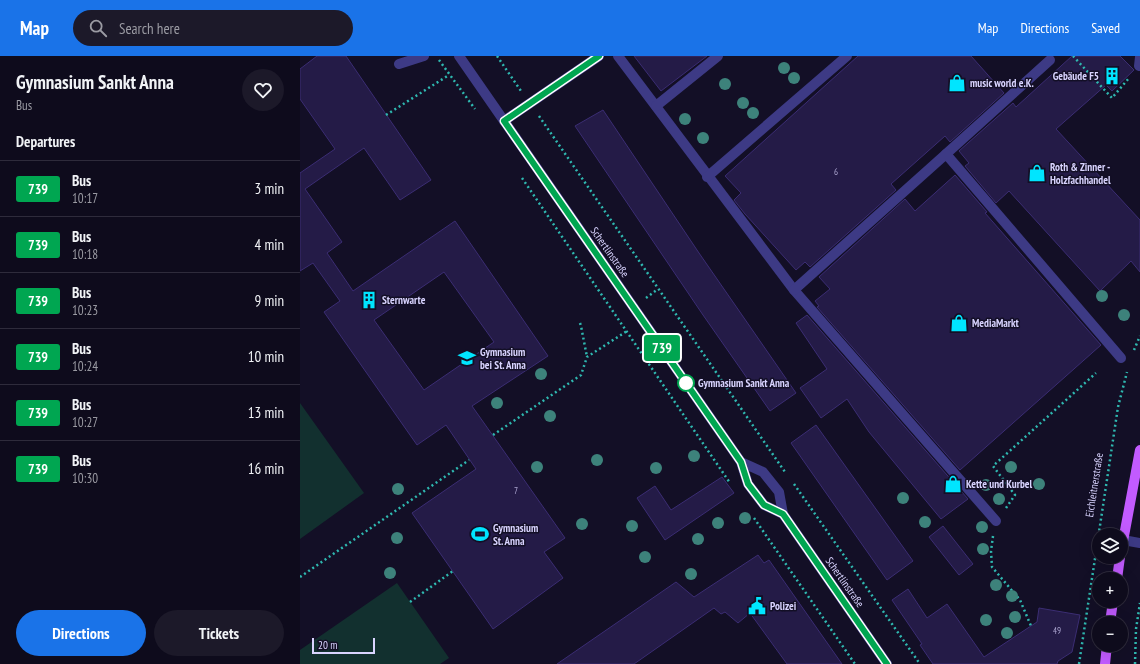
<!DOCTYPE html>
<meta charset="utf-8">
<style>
:root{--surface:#0e0b1c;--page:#1c1929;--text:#f1f3f6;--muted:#9b9ba3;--line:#2e2b3b;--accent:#1a73e8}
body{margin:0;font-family:"PT Sans Narrow",sans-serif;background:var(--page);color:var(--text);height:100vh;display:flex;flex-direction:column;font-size:15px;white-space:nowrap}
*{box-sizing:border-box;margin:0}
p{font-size:13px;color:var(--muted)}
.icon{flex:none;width:22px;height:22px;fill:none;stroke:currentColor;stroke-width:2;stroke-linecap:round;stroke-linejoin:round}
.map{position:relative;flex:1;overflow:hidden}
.panel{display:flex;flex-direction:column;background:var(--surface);width:300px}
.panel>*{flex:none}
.badge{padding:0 8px;border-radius:3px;font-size:14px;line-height:26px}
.fabs{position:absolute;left:792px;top:472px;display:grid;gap:8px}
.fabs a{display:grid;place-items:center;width:36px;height:36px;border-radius:50%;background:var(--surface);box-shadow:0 4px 16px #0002,0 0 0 1px var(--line);font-size:20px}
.scale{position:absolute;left:12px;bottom:10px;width:63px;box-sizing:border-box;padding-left:4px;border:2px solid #d9d4ff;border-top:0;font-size:11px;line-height:14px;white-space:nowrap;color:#d9d4ff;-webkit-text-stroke:3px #130f26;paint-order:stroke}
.map>.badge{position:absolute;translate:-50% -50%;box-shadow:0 0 0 2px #fff}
h2{padding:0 16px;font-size:15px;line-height:36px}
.round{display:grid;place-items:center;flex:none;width:42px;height:42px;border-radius:21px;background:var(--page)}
.headline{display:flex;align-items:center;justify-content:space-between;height:68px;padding:0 16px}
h1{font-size:19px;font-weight:600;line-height:30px}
.button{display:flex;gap:8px;margin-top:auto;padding:8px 16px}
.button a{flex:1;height:46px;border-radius:24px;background:var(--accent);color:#fff;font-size:16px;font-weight:600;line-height:46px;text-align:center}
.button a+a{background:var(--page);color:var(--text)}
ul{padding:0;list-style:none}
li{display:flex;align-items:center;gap:12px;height:56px;padding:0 16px;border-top:1px solid var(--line)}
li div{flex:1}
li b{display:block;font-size:15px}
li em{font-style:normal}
li .badge{min-width:44px;font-weight:700;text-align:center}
header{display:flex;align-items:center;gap:24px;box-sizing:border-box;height:56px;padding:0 20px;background:var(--accent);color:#fff}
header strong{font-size:19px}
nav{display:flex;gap:22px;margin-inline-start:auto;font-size:14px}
.search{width:280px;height:36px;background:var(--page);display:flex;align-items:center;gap:10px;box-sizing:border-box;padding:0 14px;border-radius:22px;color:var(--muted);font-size:15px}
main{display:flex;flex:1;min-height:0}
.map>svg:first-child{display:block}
.green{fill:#12302f}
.building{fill:#241b47;stroke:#3b2d73;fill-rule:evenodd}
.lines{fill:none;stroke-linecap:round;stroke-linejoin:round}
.path{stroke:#2fb8b0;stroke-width:2.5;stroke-dasharray:2 3;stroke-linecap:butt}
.minor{stroke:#3d3a85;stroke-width:10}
.major{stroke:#c25bff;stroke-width:10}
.tree{fill:#3d827b}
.line-casing{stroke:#fff;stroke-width:9}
.line{stroke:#00a651;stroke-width:6}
.stop-dot{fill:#fff;stroke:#00a651;stroke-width:2}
.labels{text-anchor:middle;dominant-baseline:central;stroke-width:3;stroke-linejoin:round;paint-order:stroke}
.number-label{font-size:9px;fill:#aca6d1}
.poi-label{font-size:11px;font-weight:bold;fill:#d9d4ff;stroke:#130f26;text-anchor:start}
.street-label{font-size:11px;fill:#d9d4ff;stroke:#130f26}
.stop-label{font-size:11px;font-weight:bold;fill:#d9d4ff;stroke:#130f26;text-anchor:start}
</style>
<header>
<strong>Map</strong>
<div class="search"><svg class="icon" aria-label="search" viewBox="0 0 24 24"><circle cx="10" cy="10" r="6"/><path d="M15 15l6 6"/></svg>Search here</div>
<nav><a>Map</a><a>Directions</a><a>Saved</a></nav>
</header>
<main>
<section class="panel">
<div class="headline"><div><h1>Gymnasium Sankt Anna</h1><p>Bus</p></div><a class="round"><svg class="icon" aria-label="heart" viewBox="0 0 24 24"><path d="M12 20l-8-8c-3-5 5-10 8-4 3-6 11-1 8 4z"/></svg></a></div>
<h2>Departures</h2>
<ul>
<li><span class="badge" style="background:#00a651;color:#fff">739</span><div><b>Bus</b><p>10:17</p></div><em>3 min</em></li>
<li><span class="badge" style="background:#00a651;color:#fff">739</span><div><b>Bus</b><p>10:18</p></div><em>4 min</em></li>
<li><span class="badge" style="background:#00a651;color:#fff">739</span><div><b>Bus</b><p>10:23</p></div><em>9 min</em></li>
<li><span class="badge" style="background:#00a651;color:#fff">739</span><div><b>Bus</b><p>10:24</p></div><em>10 min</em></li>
<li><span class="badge" style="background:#00a651;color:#fff">739</span><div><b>Bus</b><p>10:27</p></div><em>13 min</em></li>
<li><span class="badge" style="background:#00a651;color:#fff">739</span><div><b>Bus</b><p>10:30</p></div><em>16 min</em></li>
</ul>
<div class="button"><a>Directions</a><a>Tickets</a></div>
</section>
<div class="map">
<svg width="840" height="608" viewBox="0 0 840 608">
<rect width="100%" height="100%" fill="#130f26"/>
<g class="green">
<path d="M0,347L64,437L0,483Z"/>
<path d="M97,527L149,602L140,608H0V594Z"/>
</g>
<g class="building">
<path d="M17,0H46L131,124L100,144L64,92L5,133L42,186L27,197L53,235L155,165L248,300L172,350L265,482L244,496L263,522L193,573L112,457L176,413L146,369L117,389L24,256L40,245L13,207L0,215V117L35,93L0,43V13ZM144,216L194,286L124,334L74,264Z"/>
<path d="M334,0H407L361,35Z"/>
<path d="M558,0H671L704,37L650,86L645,80L591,128L596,134L510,211L505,206L496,214L445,158L434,144L441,137L425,120Z"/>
<path d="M772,0H820L834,14L812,35L806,29L756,73L840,164V216L831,205L800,235L709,135L696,147L665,110L669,107L659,95L713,47L716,51Z"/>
<path d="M303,54L399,197L496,337L470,355L403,259L275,70Z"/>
<path d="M655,119L687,156L685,157L801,289L660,414L517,251L519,250L515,245L530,233L519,221L605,143L615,155Z"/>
<path d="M507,259L668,443L641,463L569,376L547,343L521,362L500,332L527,313L496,267Z"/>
<path d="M516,369L613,505L587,524L491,387Z"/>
<path d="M422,421L434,437L365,484L337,442L355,430L371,454Z"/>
<path d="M643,470L673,508L659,519L629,481Z"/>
<path d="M458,499L464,507L469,504L542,608H487L450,557L438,567L425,556L421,558L414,552L334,608H257L376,526L394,541Z"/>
<path d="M608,533L627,562L647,548L684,601L737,566L739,552L780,559L772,596L758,605L757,608H633L620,589L622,588L592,544Z"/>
</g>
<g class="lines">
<g class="path">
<path d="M197,0L221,35"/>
<path d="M773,0L812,42L829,22"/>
<path d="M139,4L175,53"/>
<path d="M86,59L149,19"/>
<path d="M239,60L485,416"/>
<path d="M222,122L430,427"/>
<path d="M346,242L358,233"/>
<path d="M280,267L281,270L287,301"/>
<path d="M834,294L840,280"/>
<path d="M193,379L281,319L287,301L327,275"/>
<path d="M494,428L620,608"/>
<path d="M706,452L715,439L693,410L796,317"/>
<path d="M454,462L555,608"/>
<path d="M693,480L691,495L692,511L720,544L731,570"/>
<path d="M0,521L169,404"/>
<path d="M110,546L153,515"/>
<path d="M779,608L818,351L827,316"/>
<path d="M835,608L836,573L840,547"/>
</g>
<g class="minor">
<path d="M159,0L441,406L448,428L464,449L483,458"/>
<path d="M318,0L494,234L696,465"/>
<path d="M99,8L124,0"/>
<path d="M839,10L840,1"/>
<path d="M356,50L418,0"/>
<path d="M204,65L299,0"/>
<path d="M646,98L750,4"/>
<path d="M407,121L547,0"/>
<path d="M494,234L646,98L821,302"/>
<path d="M441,406L463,416L479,436L483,458L587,608"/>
<path d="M823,484L840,487"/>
</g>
<g class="major">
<path d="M821,496L840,394"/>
<path d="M817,523L820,501"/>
<path d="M810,567L813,545"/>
<path d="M805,608L807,589"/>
</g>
</g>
<g class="tree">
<circle cx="484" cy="12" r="6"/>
<circle cx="494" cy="22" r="6"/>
<circle cx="425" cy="28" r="6"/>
<circle cx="443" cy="47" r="6"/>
<circle cx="453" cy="57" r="6"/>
<circle cx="385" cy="63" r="6"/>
<circle cx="403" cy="82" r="6"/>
<circle cx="802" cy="240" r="6"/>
<circle cx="824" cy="259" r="6"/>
<circle cx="241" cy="318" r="6"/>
<circle cx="197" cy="347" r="6"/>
<circle cx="250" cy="360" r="6"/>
<circle cx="394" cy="400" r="6"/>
<circle cx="297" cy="404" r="6"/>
<circle cx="237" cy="411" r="6"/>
<circle cx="711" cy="411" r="6"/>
<circle cx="356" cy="412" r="6"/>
<circle cx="739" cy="428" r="6"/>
<circle cx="686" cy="429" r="6"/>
<circle cx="98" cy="433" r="6"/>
<circle cx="603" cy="442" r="6"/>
<circle cx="699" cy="443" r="6"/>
<circle cx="445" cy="462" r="6"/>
<circle cx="625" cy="466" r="6"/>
<circle cx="418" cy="467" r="6"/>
<circle cx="282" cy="468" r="6"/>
<circle cx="332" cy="470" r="6"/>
<circle cx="682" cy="471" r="6"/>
<circle cx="97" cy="482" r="6"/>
<circle cx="398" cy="483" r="6"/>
<circle cx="683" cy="493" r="6"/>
<circle cx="345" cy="501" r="6"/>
<circle cx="90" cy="517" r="6"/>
<circle cx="391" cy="518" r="6"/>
<circle cx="696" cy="529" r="6"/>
<circle cx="712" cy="540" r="6"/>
<circle cx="715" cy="561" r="6"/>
<circle cx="686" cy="564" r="6"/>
<circle cx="707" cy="577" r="6"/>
</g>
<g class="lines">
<g class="line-casing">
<path id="line" d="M299,0L204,65L441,406L448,428L464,449L483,458L587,608"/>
</g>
<use href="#line" class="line"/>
</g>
<defs>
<g id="building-bare" transform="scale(1.38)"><path d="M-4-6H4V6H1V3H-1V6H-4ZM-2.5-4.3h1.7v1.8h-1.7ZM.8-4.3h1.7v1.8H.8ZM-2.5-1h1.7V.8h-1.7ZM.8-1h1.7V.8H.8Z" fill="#00e5ff" stroke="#130f26" stroke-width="2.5" paint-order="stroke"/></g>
<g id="shop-bare" transform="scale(1.38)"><path d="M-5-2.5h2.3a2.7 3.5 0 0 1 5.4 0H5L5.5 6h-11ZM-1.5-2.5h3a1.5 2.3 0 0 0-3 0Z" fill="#00e5ff" stroke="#130f26" stroke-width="2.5" paint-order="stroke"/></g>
<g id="school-bare" transform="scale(1.38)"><path d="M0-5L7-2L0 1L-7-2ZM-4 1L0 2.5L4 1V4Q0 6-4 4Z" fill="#00e5ff" stroke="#130f26" stroke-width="2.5" paint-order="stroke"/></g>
<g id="stadium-bare" transform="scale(1.38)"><path d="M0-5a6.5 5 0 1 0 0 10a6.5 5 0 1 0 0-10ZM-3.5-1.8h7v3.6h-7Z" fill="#00e5ff" stroke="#130f26" stroke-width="2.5" paint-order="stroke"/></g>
<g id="civic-bare" transform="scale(1.38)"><path d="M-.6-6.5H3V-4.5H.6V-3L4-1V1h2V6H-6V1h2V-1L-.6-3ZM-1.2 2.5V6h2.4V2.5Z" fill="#00e5ff" stroke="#130f26" stroke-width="2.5" paint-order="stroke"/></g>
</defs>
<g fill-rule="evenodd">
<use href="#building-bare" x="812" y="20"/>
<use href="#shop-bare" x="657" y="27"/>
<use href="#shop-bare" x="737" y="117"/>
<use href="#building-bare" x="69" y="244"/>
<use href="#shop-bare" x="659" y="267"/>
<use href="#school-bare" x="167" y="302"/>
<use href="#shop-bare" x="653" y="428"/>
<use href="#stadium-bare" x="180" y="478"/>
<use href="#civic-bare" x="457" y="550"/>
</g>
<circle class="stop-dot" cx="386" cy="327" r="8"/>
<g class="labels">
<g class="number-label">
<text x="536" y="115">6</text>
<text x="216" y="434">7</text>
<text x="757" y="574">49</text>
</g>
<g class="poi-label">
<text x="799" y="20" text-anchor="end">Gebäude F5</text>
<text x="670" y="27">music world e.K.</text>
<text x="750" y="111">Roth &amp; Zinner -<tspan x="750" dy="13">Holzfachhandel</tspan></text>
<text x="82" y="244">Sternwarte</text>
<text x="672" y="267">MediaMarkt</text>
<text x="180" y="296">Gymnasium<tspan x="180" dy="13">bei St. Anna</tspan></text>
<text x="666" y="428">Kette und Kurbel</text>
<text x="193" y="472">Gymnasium<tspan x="193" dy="13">St. Anna</tspan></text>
<text x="470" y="550">Polizei</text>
</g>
<g class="street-label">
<text transform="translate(310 196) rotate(55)">Schertlinstraße</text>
<text transform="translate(794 429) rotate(-81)">Eichleitnerstraße</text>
<text transform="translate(545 526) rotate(55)">Schertlinstraße</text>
</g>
<g class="stop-label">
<text x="398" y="327">Gymnasium Sankt Anna</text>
</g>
</g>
</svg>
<div class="fabs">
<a><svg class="icon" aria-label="layers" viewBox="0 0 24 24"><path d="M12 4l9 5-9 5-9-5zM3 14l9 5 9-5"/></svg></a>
<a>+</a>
<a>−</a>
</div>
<div class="scale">20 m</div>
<b class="badge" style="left:362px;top:292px;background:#00a651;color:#fff">739</b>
</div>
</main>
